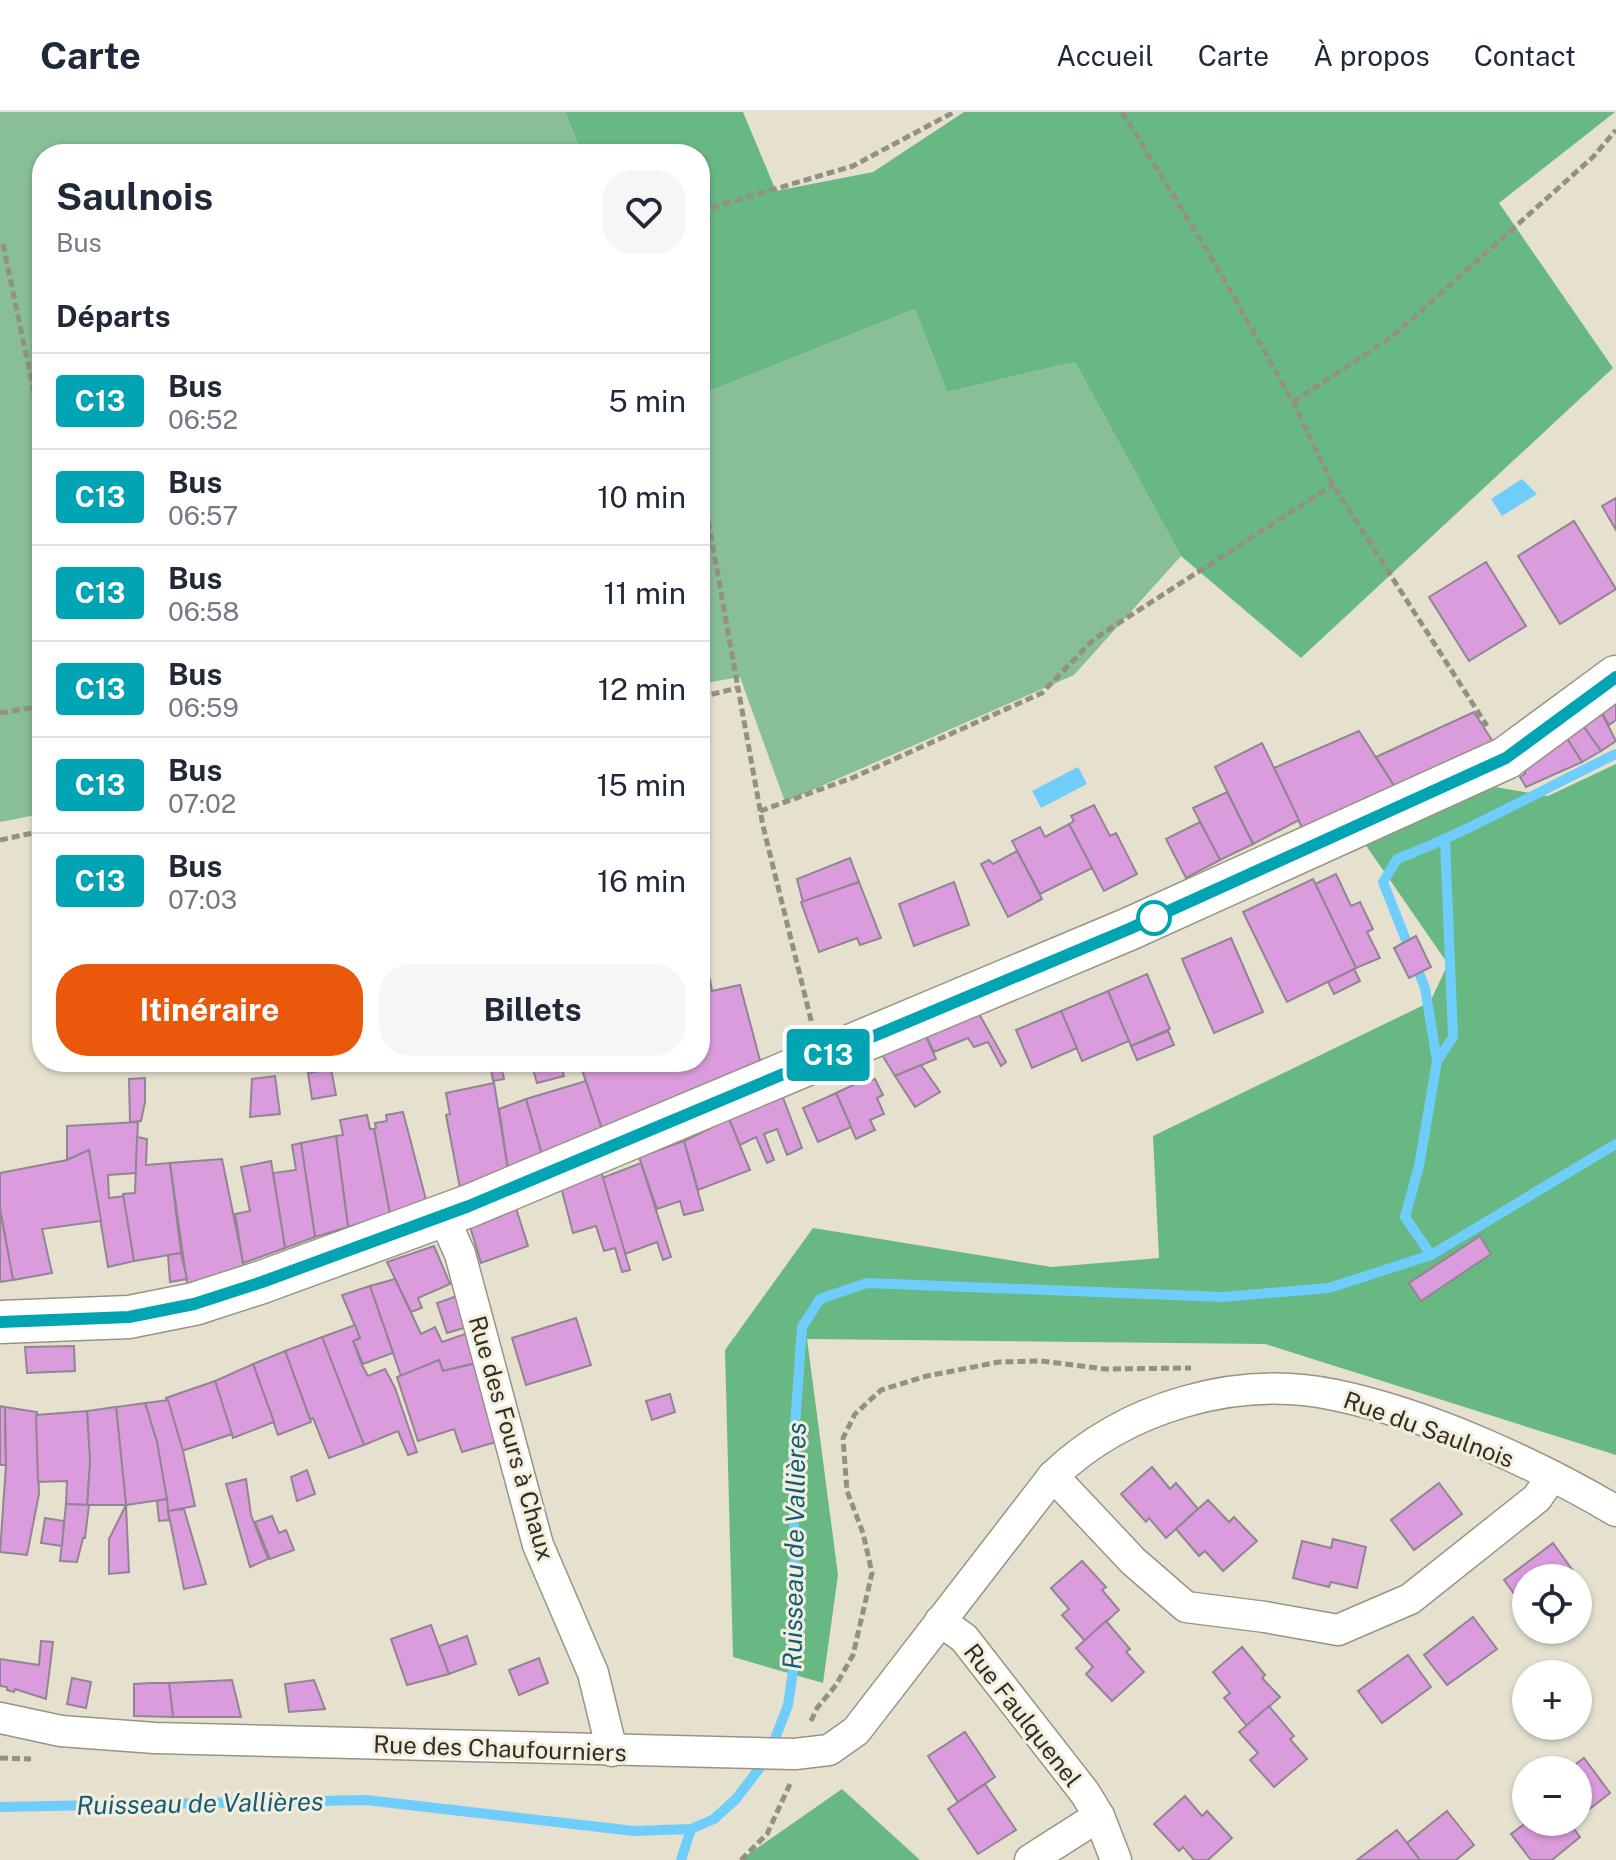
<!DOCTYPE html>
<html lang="fr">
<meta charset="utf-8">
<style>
:root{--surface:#fff;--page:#f6f6f7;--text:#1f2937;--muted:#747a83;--line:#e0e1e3;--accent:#ea580c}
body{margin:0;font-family:"Public Sans",sans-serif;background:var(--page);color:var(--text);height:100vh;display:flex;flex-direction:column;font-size:30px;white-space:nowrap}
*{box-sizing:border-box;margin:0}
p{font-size:26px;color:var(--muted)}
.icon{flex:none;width:44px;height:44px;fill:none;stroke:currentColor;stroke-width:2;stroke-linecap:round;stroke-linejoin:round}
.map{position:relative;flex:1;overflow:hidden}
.drawer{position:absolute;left:32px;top:32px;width:678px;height:928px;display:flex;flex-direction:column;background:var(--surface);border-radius:32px;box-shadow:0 2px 6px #0004}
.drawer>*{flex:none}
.badge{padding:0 16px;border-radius:6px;font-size:28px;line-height:52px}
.buttons{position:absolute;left:1512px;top:1452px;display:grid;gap:16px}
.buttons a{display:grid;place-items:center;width:80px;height:80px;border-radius:50%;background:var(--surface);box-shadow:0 2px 6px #0004;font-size:40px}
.map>.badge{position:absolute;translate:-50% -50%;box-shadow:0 0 0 4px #fff}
h2{padding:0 24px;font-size:30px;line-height:72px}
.round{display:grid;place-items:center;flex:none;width:84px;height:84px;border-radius:32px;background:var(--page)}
.summary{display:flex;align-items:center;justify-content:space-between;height:136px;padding:0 24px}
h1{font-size:38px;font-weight:700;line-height:60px}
.primary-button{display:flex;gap:16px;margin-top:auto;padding:16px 24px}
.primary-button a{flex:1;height:92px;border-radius:32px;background:var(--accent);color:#fff;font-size:32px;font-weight:700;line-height:92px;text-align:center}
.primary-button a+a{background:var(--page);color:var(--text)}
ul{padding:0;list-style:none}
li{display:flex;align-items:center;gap:24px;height:96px;padding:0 24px;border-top:2px solid var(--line)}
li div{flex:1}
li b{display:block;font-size:30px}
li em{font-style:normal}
li .badge{min-width:88px;font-weight:700;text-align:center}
header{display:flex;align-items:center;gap:48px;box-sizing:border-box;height:112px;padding:0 40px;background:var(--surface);border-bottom:2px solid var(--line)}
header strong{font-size:38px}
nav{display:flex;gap:44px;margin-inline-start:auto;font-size:28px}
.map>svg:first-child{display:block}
.green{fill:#88be98}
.forest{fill:#68b883}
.water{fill:#6fcdfc}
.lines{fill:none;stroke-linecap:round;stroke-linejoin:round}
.stream{stroke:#6fcdfc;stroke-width:10}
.building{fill:#da9cdc;stroke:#928592;stroke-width:2}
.minor-casing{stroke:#989483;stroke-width:33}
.secondary-casing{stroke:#989483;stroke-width:45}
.path{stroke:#949083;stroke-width:5;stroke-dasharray:8 4;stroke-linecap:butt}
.minor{stroke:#fff;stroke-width:30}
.secondary{stroke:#fff;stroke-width:42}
.line-casing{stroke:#fff;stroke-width:18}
.line{stroke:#00a4b2;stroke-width:12}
.stop-dot{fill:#fff;stroke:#00a4b2;stroke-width:4}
.labels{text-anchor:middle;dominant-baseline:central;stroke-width:6;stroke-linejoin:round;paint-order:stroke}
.street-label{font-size:24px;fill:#312f28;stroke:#f4efdc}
.water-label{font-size:26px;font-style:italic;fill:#125c7b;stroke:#f4efdc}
</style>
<header>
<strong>Carte</strong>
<nav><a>Accueil</a><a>Carte</a><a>À propos</a><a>Contact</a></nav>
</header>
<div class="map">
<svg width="1616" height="1748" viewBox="0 0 1616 1748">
<rect width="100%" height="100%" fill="#e6e1cf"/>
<g class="green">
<path d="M0,0H565L582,42H42V702L0,710Z"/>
<path d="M915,197L947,280L1075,250L1181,444L1074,563L785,690L740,565L700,572V283Z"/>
</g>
<g class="forest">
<path d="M565,0H743L776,79L873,60L964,0H1615L1499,91L1613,256L1301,546L1181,444L1075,250L947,280L915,197L700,283V42H582Z"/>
<path d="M1616,652V1343L1265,1232L807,1227L838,1463L823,1571L733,1545L725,1238L813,1116L1052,1155L1159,1146L1153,1024L1430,890L1448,852L1365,732L1489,674L1548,684Z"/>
<path d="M842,1677L920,1748H740Z"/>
</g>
<g class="water">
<path d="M1522,367L1537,382L1502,404L1491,387Z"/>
<path d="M1078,655L1087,672L1041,696L1032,679Z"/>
</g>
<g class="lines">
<g class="stream">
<path d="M1437,949L1453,925L1445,728"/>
<path d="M1431,1143L1405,1105L1419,1054L1437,949L1425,876L1383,770L1397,747C1472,718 1543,677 1616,642"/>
<path d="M0,1695L366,1688L634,1719L691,1717L714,1707L736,1687L768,1645L788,1593L796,1539L793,1342L802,1215L820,1187L867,1171L1223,1185L1329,1176L1431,1143L1616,1032"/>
<path d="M681,1748L691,1717"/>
</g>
</g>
<g class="building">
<path d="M1616,386V418L1602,394Z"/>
<path d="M1574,409L1616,477L1560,512L1518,444Z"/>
<path d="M1486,450L1526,514L1469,549L1429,485Z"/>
<path d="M1616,590V608L1609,613L1602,601Z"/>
<path d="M1474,600L1495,633L1398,680L1376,645Z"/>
<path d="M1602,602L1616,629L1601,639L1583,614Z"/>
<path d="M1583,614L1601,639L1582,650L1566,625Z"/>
<path d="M1359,619L1398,680L1303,718L1274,656Z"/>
<path d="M1566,625L1582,650L1526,675L1520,665L1525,662V654Z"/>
<path d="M1262,631L1299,708L1253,732L1215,655Z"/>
<path d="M1227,680L1253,732L1220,748L1193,696Z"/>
<path d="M1094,693L1110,724L1116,721L1137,762L1104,779L1069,712L1074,709L1071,704Z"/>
<path d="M1200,710L1220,748L1186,766L1166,727Z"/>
<path d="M1069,712L1092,756L1040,782L1012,729L1040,715L1045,725Z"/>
<path d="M1017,739L1042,787L1008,805L981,752L989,748L993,752Z"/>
<path d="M850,746L859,770L803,790L797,767Z"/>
<path d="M1336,762L1351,794L1360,790L1373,817L1367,820L1380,846L1356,856L1315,772Z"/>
<path d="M1313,767L1356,856L1287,890L1243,800Z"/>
<path d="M859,770L881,826L860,833L857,826L819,840L801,790Z"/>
<path d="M954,770L969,813L914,834L899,792Z"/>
<path d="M1416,824L1431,855L1409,866L1394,836Z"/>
<path d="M1231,826L1263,900L1214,921L1182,847Z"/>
<path d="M1354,857L1360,869L1334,882L1328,870Z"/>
<path d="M1147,862L1170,917L1131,934L1108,879Z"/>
<path d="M710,868L712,879L740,873L762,956L603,1020L580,952L700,950V872Z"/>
<path d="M1108,879L1129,929L1082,949L1061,899Z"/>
<path d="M1061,899L1077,936L1032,956L1016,918Z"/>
<path d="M978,900L1006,950L1001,954L988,930L974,935L968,926L934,940L925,922Z"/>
<path d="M1168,919L1174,933L1137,948L1131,934Z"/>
<path d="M925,922L936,947L895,964L881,941Z"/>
<path d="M490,950H500L504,967L493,969Z"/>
<path d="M531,950H560L564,964L537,971Z"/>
<path d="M921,953L940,980L915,995L895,964Z"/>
<path d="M331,957L336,983L312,987L308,961Z"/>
<path d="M275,964L280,1002L250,1005L252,967Z"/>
<path d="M145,966V990L141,1009L130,1010L129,967Z"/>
<path d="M868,966L869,969L875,967L883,983L877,986L884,1002L870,1008L875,1018L856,1027L836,981Z"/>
<path d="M586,969L603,1020L542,1043L526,987Z"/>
<path d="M494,971L508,1057L460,1076L446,1003L450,1002L446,981Z"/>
<path d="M836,981L851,1015L818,1030L803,996Z"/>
<path d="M782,983L802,1036L787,1043L777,1017L764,1022L774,1048L767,1051L756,1025L740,1033L729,1007Z"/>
<path d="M526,987L542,1043L508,1057L499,997Z"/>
<path d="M403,1000L426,1088L390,1102L374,1017L376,1016L375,1011L387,1009L386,1003Z"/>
<path d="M367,1003L370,1017H374L390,1102L348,1115L336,1024L343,1023L340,1008Z"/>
<path d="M729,1007L750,1058L698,1078L684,1029Z"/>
<path d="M138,1010L136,1061L108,1063L109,1086L124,1084L134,1149L108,1155L89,1038L67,1048V1014Z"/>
<path d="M336,1024L348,1115L315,1125L301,1031Z"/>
<path d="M137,1025L147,1027L146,1053L170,1051L181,1141L134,1149L123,1082L135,1081Z"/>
<path d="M684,1029L703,1098L684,1103L680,1089L657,1097L639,1045Z"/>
<path d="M301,1031L315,1125L285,1136L273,1061L296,1058L292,1033Z"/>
<path d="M89,1038L101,1109L42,1117L52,1161L13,1168L0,1097V1061L67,1048Z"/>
<path d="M222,1047L244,1155L187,1172L170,1051Z"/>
<path d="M271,1049L285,1136L243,1151L235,1102L250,1099L241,1055Z"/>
<path d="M641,1051L671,1145L663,1148L657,1130L625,1142L602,1066Z"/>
<path d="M601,1059L630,1158L622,1160L615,1136L604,1139L596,1114L573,1121L561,1075Z"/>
<path d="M515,1093L528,1134L481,1151L469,1111Z"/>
<path d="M0,1097L13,1168L0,1170Z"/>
<path d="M1480,1124L1491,1142L1421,1189L1409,1171Z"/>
<path d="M434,1134L450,1172L418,1186L422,1196L411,1200L387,1150Z"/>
<path d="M181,1141L187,1167L170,1170L168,1143Z"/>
<path d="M395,1167L421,1222L435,1215L442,1230L468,1221L477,1251L443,1259L439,1248L401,1264L370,1174Z"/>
<path d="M370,1174L393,1241L363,1252L353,1229L360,1226L342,1183Z"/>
<path d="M457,1184L467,1215L447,1221L437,1191Z"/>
<path d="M576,1206L591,1253L526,1273L512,1226Z"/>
<path d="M355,1213L360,1226L353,1229L362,1253L368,1264L385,1257L395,1276L417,1340L408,1343L398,1319L364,1333L322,1225Z"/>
<path d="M322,1225L364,1333L329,1346L313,1306L310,1307L285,1239Z"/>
<path d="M74,1234L75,1259L27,1261L25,1235Z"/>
<path d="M285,1239L311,1310L278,1323L253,1252Z"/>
<path d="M439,1248L443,1259L477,1251L499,1329L462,1340L454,1317L418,1329L397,1265Z"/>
<path d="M253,1252L274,1310L233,1326L215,1269Z"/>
<path d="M215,1269L232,1322L182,1339L166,1286Z"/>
<path d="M670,1282L675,1300L652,1308L646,1289Z"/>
<path d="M168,1288L183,1339L195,1394L168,1399L157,1330L145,1291Z"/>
<path d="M145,1291L157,1330L167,1387L126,1393L116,1295Z"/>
<path d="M0,1294L5,1295L6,1353H0Z"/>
<path d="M5,1295L37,1300L39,1382L27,1443L0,1440L6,1353Z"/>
<path d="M116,1295L126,1393H87L90,1349L87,1299Z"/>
<path d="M87,1299L90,1349L87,1393L66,1392L67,1369L38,1370L36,1303Z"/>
<path d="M1152,1355L1170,1377L1176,1371L1198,1397L1166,1426L1149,1406L1146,1410L1121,1382Z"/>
<path d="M307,1358L315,1382L297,1389L291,1365Z"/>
<path d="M246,1367L251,1403L268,1447L250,1455L226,1372Z"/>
<path d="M1439,1371L1462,1402L1414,1438L1391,1408Z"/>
<path d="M167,1387L169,1408L159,1409L157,1389Z"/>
<path d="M1208,1388L1229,1410L1234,1405L1257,1429L1223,1459L1205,1439L1199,1444L1176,1417Z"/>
<path d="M66,1392L89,1393L85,1426H83L77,1450L60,1449Z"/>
<path d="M126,1393L129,1460L109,1462V1427Z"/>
<path d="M184,1397L206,1472L184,1477L168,1399Z"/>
<path d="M272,1404L279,1421L286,1418L294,1438L270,1447L255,1410Z"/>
<path d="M45,1406L64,1409L62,1434L41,1431Z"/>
<path d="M1333,1427L1366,1435L1357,1476L1331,1470L1329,1475L1293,1466L1302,1429L1331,1436Z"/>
<path d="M1553,1431L1576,1463L1572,1466H1526V1498L1504,1468Z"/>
<path d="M1082,1449L1106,1475L1102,1478L1119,1498L1085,1529L1062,1503L1069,1497L1051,1476Z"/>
<path d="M1473,1505L1497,1537L1447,1573L1424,1543Z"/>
<path d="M1106,1509L1130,1537L1126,1540L1144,1560L1112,1589L1086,1562L1093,1555L1076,1536Z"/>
<path d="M431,1513L449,1562L407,1573L391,1527Z"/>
<path d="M467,1524L476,1552L449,1562L439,1534Z"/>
<path d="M41,1529L53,1530L46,1587L15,1577L14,1580L7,1578V1575L0,1574V1547L39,1553Z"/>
<path d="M1242,1535L1265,1563L1262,1566L1280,1585L1247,1614L1224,1586L1230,1581L1213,1560Z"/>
<path d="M1408,1543L1431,1575L1382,1611L1358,1579Z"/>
<path d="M539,1546L548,1571L519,1583L509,1558Z"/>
<path d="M72,1566L91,1570L86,1596L67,1592Z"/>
<path d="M232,1568L241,1605H173L169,1571Z"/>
<path d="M314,1568L325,1597L289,1600L285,1572Z"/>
<path d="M151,1571H169L173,1605L134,1604V1572Z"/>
<path d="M1269,1594L1294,1624L1290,1627L1307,1647L1274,1675L1250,1648L1258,1641L1239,1620Z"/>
<path d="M965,1620L995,1665L958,1690L928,1644Z"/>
<path d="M1584,1646L1610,1681L1578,1706V1658H1568Z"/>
<path d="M985,1672L1016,1718L978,1742L948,1697Z"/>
<path d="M1185,1684L1202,1704L1207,1699L1232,1726L1208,1748H1194L1183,1735L1179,1739L1154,1712Z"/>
<path d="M1447,1699L1474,1733L1456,1748H1420L1407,1731Z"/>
<path d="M1527,1710H1569L1580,1725L1552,1748H1531L1511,1722Z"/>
<path d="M1397,1718L1420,1748H1357Z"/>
</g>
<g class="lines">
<g class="minor-casing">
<g id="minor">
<path d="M443,1104L460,1142L538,1433L593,1561L612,1639"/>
<path d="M1053,1364L1133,1449L1186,1495L1265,1505L1338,1518L1410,1487L1537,1386L1552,1364"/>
<path d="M940,1509L964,1526L1085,1681L1099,1704L1116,1748"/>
<path d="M0,1606L61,1619L155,1626L795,1642L829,1638L856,1619L1053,1364C1125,1295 1237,1262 1335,1283C1427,1302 1535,1351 1616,1399"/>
<path d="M1030,1748L1099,1704"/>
</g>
</g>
<g class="secondary-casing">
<path id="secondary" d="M0,1210L129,1205L194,1192L262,1170L469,1094L1129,817L1506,646L1616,565"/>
</g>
<g class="path">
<path d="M1122,0L1213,148L1293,290L1333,373L1487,614"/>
<path d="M700,99L853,54L954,0"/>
<path d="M3,132L42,319"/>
<path d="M1293,290L1393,224L1593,45L1616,18"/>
<path d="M700,362L738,576"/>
<path d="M700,585L738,576L763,714L812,912"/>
<path d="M0,601L42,594"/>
<path d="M760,699L852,666L1042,581L1094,527L1333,373"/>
<path d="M0,728L42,719"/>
<path d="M811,1609L817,1596L836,1573L853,1543L872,1461L863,1421L847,1379L843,1326L855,1302L881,1278L927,1264L999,1250L1041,1249L1105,1257L1191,1256"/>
<path d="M0,1646L31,1647"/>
<path d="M741,1748L767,1722L790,1672"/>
</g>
<use href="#minor" class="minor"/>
<use href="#secondary" class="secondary"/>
</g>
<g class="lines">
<g class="line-casing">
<path id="line" d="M0,1210L129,1205L194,1192L262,1170L469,1094L1129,817L1506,646L1616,565"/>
</g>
<use href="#line" class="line"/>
</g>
<circle class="stop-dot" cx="1154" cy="806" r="16"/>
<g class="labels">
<g class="street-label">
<text transform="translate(1429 1317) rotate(20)">Rue du Saulnois</text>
<text transform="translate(512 1326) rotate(74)">Rue des Fours à Chaux</text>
<text transform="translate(1023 1603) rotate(52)">Rue Faulquenel</text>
<text transform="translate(500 1636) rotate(2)">Rue des Chaufourniers</text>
</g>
<g class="water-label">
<text transform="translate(794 1434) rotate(-89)">Ruisseau de Vallières</text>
<text transform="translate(200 1691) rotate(-1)">Ruisseau de Vallières</text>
</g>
</g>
</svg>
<div class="buttons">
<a><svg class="icon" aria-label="locate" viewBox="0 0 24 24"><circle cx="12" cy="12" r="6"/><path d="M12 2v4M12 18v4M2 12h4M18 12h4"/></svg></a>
<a>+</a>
<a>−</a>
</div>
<b class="badge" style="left:828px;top:943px;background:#00a4b2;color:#fff">C13</b>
<section class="drawer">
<div class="summary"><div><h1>Saulnois</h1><p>Bus</p></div><a class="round"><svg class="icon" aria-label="heart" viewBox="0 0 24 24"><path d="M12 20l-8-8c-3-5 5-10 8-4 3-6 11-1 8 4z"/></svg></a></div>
<h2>Départs</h2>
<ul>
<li><span class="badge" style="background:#00a4b2;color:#fff">C13</span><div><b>Bus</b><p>06:52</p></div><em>5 min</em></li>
<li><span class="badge" style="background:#00a4b2;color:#fff">C13</span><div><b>Bus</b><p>06:57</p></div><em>10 min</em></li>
<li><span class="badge" style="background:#00a4b2;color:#fff">C13</span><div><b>Bus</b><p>06:58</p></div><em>11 min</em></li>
<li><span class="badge" style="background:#00a4b2;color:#fff">C13</span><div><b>Bus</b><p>06:59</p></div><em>12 min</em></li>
<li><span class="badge" style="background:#00a4b2;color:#fff">C13</span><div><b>Bus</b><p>07:02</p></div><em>15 min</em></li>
<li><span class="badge" style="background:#00a4b2;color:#fff">C13</span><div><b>Bus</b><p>07:03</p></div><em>16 min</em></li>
</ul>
<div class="primary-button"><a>Itinéraire</a><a>Billets</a></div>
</section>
</div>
